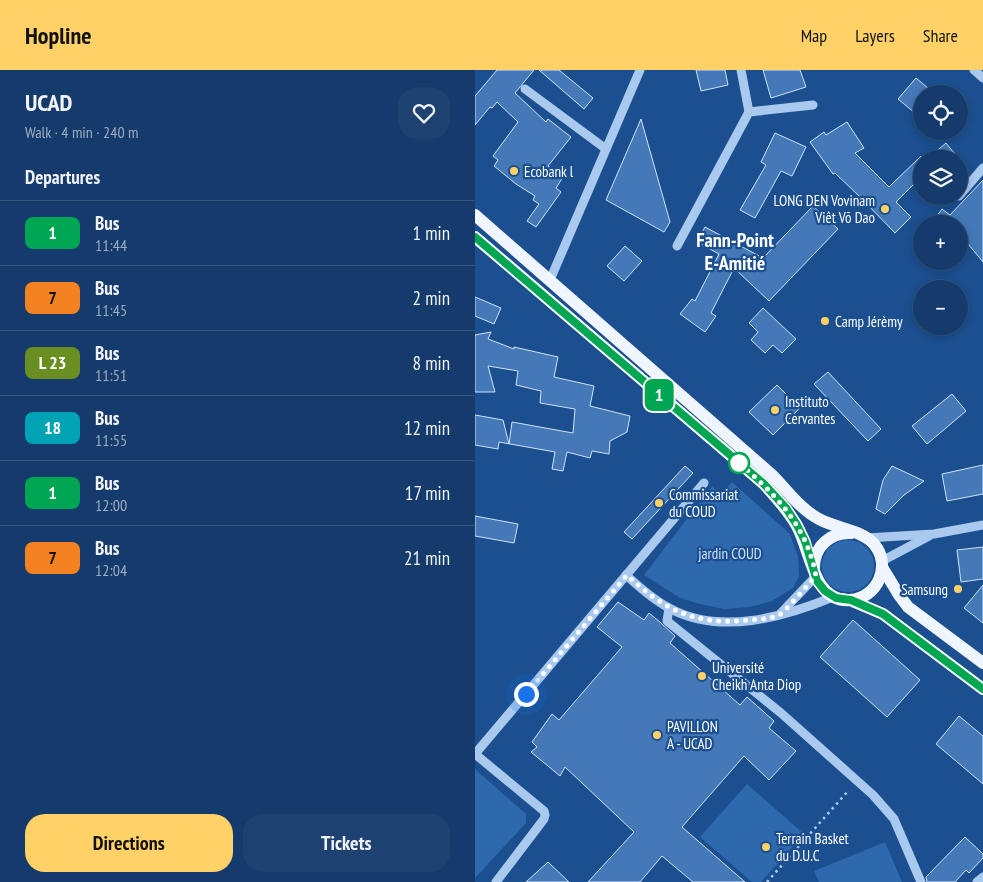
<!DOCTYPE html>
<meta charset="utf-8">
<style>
:root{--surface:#143b6b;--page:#1d4271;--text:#f1f3f6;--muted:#9dadc1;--line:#33557e;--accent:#ffd166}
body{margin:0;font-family:"PT Sans Narrow",sans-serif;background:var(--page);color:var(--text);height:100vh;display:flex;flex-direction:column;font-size:19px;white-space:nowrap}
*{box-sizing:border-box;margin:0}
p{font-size:16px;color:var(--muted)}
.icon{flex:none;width:28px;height:28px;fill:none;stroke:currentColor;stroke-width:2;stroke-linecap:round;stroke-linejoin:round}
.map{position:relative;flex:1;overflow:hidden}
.drawer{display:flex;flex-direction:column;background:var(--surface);width:475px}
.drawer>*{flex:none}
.badge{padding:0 10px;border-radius:8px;font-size:18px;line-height:32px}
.controls{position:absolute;left:438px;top:15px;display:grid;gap:10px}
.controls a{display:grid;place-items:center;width:55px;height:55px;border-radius:50%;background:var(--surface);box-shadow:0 2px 8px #0003,0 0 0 1px var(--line);font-size:25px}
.you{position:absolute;width:25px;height:25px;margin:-12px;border:4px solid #fff;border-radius:50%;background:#1a73e8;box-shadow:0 0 0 8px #1a73e833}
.map>.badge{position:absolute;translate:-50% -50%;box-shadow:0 0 0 2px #fff}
h2{padding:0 25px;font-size:19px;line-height:45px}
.round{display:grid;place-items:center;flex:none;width:52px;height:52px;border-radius:20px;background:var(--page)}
.summary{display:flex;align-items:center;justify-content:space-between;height:85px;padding:0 25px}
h1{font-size:24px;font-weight:700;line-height:38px}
.cta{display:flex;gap:10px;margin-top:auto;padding:10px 25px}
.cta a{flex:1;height:58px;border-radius:20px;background:var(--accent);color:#111;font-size:20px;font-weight:700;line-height:58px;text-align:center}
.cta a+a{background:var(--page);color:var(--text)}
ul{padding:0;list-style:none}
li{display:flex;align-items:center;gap:15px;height:65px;padding:0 25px;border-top:1px solid var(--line)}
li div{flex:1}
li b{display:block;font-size:19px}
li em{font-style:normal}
li .badge{min-width:55px;font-weight:700;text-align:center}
header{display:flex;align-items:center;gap:30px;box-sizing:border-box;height:70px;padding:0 25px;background:var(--accent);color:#111}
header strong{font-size:24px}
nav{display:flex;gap:28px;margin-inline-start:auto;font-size:18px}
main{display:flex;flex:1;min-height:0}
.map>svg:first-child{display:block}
.green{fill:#2e69ad}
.building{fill:#4478b7;stroke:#cfe3fa}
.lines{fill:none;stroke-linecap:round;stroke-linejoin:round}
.path{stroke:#a9c9ee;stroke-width:2.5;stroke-dasharray:2.5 4;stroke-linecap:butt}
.minor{stroke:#a9c9ee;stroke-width:9}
.major{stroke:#f0f6ff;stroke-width:12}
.line-casing{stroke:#fff;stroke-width:11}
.line{stroke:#00a651;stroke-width:8}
.walk{stroke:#fff;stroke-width:5;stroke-dasharray:0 9}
.poi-dot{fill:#ffd166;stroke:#1b4f8f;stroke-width:2}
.stop-dot{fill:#fff;stroke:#00a651;stroke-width:2.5}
.labels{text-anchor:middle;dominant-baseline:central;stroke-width:4.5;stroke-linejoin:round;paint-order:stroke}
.poi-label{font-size:15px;fill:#fff;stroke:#1b4f8f;text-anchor:start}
.park-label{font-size:15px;fill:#cfe3fa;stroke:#1b4f8f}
.district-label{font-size:20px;font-weight:bold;fill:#fff;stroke:#1b4f8f}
</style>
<header>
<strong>Hopline</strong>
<nav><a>Map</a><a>Layers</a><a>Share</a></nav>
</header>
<main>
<section class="drawer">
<div class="summary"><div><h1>UCAD</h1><p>Walk · 4 min · 240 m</p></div><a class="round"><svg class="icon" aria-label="heart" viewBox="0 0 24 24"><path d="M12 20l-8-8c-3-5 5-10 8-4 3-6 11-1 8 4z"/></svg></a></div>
<h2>Departures</h2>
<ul>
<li><span class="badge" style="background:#00a651;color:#fff">1</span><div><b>Bus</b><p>11:44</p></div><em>1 min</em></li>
<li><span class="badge" style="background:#f58220;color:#111">7</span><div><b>Bus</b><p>11:45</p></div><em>2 min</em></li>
<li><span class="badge" style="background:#6b8e23;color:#fff">L 23</span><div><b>Bus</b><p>11:51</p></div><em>8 min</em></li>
<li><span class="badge" style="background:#00a3b4;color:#fff">18</span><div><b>Bus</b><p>11:55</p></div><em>12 min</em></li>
<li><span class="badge" style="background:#00a651;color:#fff">1</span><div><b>Bus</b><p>12:00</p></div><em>17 min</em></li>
<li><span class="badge" style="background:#f58220;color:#111">7</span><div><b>Bus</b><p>12:04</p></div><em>21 min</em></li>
</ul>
<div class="cta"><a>Directions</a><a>Tickets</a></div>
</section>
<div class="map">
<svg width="508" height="812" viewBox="0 0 508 812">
<rect width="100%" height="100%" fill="#1b4f8f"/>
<g class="green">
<path d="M257,412L315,464L323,487L324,506L318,518L297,531L275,537L249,539L225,534L205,528L169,505L237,416L246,424Z"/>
<circle cx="373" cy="496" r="26"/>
<path d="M0,699L51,744V753L0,808Z"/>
<path d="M272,714L329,764L286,812H277L225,767Z"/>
<path d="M410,772L427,812H344L339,801Z"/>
</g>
<g class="building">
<path d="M22,0H59L40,23L71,52L73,49L96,67L73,96L88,107L81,118L86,122L61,157L52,151L64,134L58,130L60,126L41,114L19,96L23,90L18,86L43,52L22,32L17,38L15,37L0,55V26Z"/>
<path d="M64,0H84L118,28L109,39Z"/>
<path d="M221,0H250L253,15L226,21Z"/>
<path d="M288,0H325L331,17L296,28Z"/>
<path d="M441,8L460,24H446V48L423,29Z"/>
<path d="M166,49L195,152L189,162L131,130Z"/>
<path d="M372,52L389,78L380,83L414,117L446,86V107L421,132L436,147L420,163L385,127L360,103L358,104L335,72L349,62L351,65Z"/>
<path d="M300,63L331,77L317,106L306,101L280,148L265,140L291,95L286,92Z"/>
<path d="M471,73L484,89H452Z"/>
<path d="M508,110V192L484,163V154H456L467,139L475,145Z"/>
<path d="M338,136L363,159L294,231L259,198L236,243L241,246L230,262L205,244L217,229L220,231L244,184L222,172L230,157L288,188Z"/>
<path d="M150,176L167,191L149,211L132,196Z"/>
<path d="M0,227L26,238L19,254L0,246Z"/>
<path d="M288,238L321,269L307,283L298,275L290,283L276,270L283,262L274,253Z"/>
<path d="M16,262L13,269L39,279V277L83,287L79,307L119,316L115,336L155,346L152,362L135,371L134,384L117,381L115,388L92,382L88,401L77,399L80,382L24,372L23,379L0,375V345L28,350L34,374L37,352L98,363L100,339L65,333L66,321L41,315L43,301L13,296L20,322H0V265Z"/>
<path d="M353,302L406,359L393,371L339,314Z"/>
<path d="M302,315L325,338L298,365L274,342Z"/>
<path d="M477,324L491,341L452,374L437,356Z"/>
<path d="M508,395V424L472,431L467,404Z"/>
<path d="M210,396L218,403L157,469L149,462Z"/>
<path d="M417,396L449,411L429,425L410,444L401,439L408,410Z"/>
<path d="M0,446L43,454L39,473L0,466Z"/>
<path d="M508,477V509L486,512L482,480Z"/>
<path d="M508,515V553L489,538Z"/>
<path d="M143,532L169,550L174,543L186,553L200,566L195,573L265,635L272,627L299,651L294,658L321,681L294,710L269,686L207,757L270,812H218L187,786L165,812H113L159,762L90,697L85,706L56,682L62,677L57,672L77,644L84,650L147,577L122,557Z"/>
<path d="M378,550L445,610L412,647L345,587Z"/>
<path d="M484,646L508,666V714L461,674Z"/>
<path d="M490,767L508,784V788L494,803L491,800L480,812H452L451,807Z"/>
<path d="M73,792L94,812H51Z"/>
</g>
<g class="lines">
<path class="path" d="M292,812L374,720"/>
<g class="minor">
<path d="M266,0L274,42"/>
<path d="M499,0L508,8"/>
<path d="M50,19L131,79"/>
<path d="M484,126L508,98"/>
<path d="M202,176L274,42L338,35"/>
<path d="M75,210L165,0"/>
<path d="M391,468L459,464L508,455"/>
<path d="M407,491L454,466"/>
<path d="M151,505C164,517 179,530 194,538C245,566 309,547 358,527"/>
<path d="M194,538L192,551L306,643L398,725L419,749L446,812"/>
<path d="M305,544L341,506"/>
<path d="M0,684L229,413"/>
<path d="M0,684L69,741L70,745L69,749L21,812"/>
<path d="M502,812L508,807"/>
</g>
<g class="major">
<path d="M0,145L297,405C312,420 325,439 344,449C360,458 387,460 399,474C417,495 403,528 375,530C338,533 336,481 322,456C313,440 301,427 289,414L0,167"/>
<path d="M407,497L424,525L433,537L508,593"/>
<path d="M339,498C339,476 356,462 376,463"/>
<path d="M375,530L408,544L508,619"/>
</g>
</g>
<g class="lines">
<g class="line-casing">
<path id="line" d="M0,167L289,414L311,438L322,455L330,471L342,511L350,521L361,528L376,530L408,544L508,619"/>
</g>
<use href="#line" class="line"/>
<path class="walk" d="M51,624L152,505C189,540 221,556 273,550C282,549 296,549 304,545C310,542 334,513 341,506C331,454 301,425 263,392L264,393"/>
</g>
<g class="poi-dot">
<circle cx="39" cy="101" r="5"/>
<circle cx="410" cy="139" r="5"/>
<circle cx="350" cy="251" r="5"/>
<circle cx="300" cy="340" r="5"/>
<circle cx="184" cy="433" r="5"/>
<circle cx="483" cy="519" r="5"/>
<circle cx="227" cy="606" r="5"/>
<circle cx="182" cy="665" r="5"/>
<circle cx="291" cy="777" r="5"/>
</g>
<circle class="stop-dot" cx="264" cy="393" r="10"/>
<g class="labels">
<g class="poi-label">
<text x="49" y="101">Ecobank l</text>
<text x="400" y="130" text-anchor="end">LONG DEN Vovinam<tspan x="400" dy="17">Viêt Võ Dao</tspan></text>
<text x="360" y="251">Camp Jérèmy</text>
<text x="310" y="331">Instituto<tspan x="310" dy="17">Cervantes</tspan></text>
<text x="194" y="424">Commissariat<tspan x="194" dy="17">du COUD</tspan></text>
<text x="473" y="519" text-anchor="end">Samsung</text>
<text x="237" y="597">Université<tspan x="237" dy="17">Cheikh Anta Diop</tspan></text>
<text x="192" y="656">PAVILLON<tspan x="192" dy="17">A - UCAD</tspan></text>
<text x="301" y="768">Terrain Basket<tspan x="301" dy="17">du D.U.C</tspan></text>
</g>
<g class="park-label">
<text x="255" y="483">jardin COUD</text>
</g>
<g class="district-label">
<text x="260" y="170">Fann-Point<tspan x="260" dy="23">E-Amitié</tspan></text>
</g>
</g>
</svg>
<div class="controls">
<a><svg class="icon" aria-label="locate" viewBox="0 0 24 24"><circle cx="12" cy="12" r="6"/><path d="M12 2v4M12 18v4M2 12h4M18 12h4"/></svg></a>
<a><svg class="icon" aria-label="layers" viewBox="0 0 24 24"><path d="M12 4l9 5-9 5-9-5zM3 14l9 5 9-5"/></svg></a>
<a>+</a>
<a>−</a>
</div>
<div class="you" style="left:51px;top:624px"></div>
<b class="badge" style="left:184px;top:325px;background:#00a651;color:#fff">1</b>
</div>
</main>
